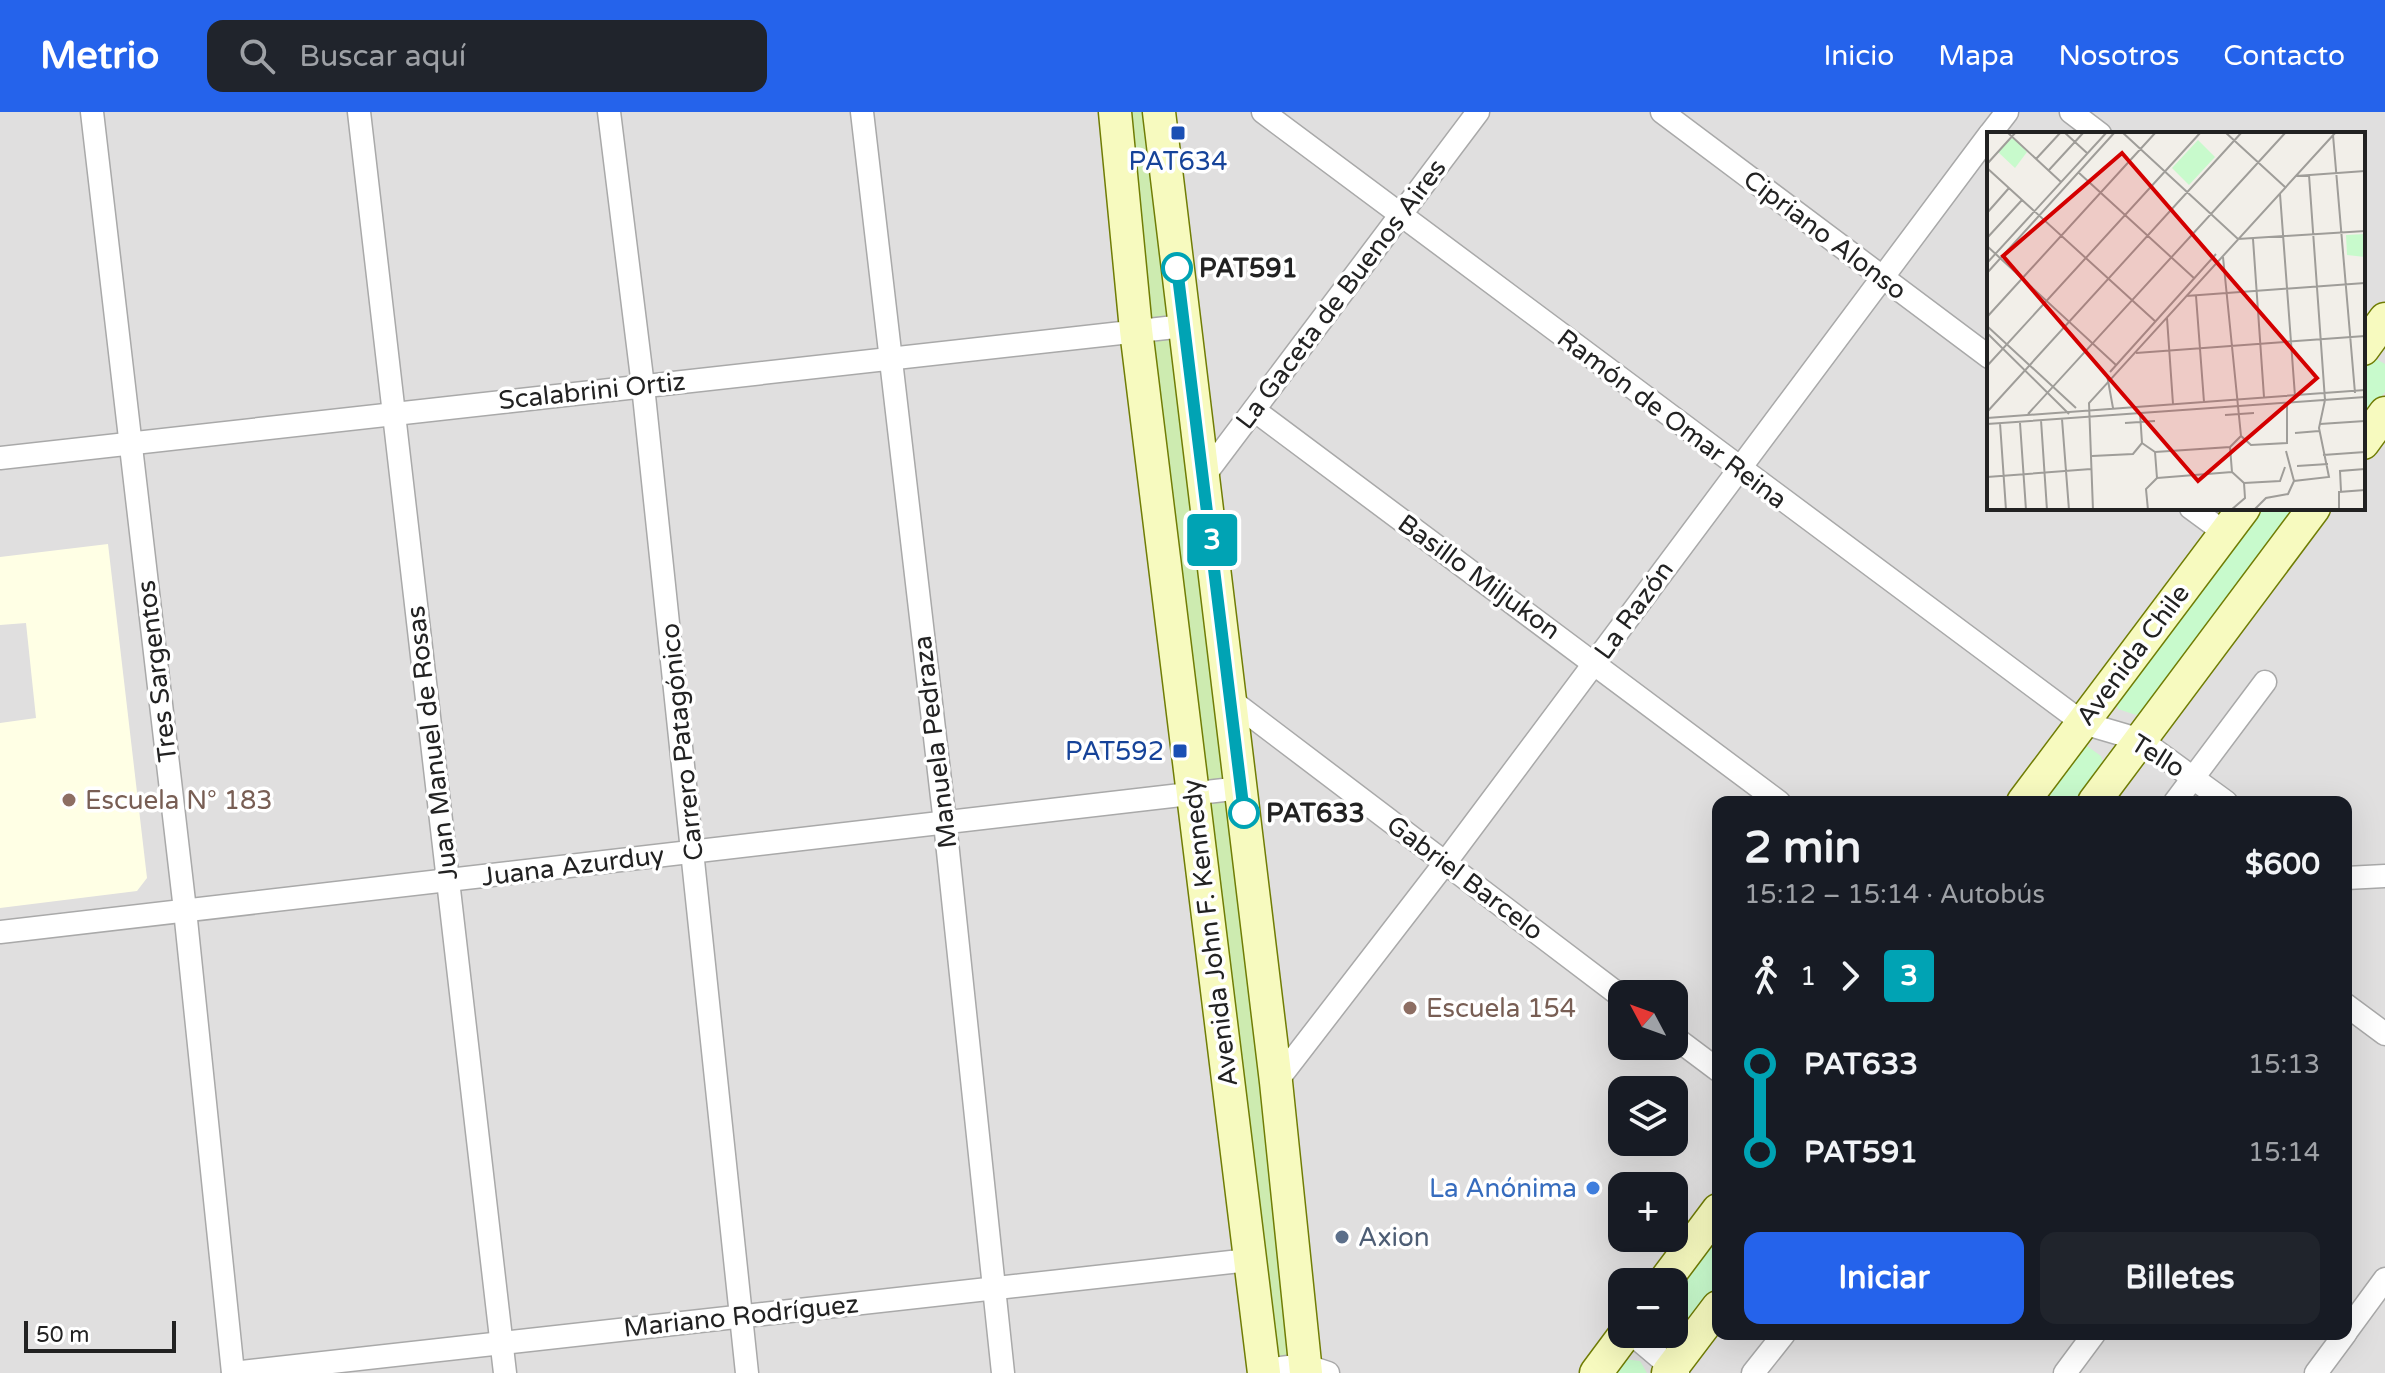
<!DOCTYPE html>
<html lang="es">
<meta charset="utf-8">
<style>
:root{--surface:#171b24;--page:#20242c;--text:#f1f3f6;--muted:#9ea1a6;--accent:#2563eb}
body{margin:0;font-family:"Varela Round",sans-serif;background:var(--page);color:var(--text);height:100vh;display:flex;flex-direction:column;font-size:30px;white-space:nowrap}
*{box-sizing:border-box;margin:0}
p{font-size:26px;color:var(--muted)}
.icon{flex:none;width:44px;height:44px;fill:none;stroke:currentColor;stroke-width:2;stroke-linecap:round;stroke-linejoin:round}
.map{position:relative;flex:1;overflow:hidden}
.sheet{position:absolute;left:1712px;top:684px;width:640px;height:544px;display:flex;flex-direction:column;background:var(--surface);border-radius:16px;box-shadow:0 8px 32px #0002}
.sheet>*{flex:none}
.badge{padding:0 16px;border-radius:6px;font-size:28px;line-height:52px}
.needle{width:52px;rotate:311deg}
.tools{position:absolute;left:1608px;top:868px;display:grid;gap:16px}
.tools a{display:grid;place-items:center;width:80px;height:80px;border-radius:16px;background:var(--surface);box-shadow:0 8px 32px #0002;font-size:40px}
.scale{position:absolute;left:24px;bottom:20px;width:152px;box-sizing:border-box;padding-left:8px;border:4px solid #222;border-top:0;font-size:22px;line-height:28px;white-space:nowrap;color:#222;-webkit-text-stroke:6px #fff;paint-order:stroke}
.map>.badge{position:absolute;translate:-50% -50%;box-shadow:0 0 0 4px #fff}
.legs{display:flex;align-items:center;gap:12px;height:88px;padding:0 32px;font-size:26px}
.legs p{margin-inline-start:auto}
.overview{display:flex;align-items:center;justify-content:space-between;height:136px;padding:0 32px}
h1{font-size:44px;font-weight:700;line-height:60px}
.button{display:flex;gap:16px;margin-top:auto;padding:16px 32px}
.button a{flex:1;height:92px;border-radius:16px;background:var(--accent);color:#fff;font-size:32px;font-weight:700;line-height:92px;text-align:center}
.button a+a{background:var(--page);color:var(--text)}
ul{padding:0 32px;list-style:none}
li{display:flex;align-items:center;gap:28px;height:88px;font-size:30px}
li i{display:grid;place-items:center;width:12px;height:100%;margin:0 10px;background:currentColor}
li i::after{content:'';width:20px;height:20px;margin:-10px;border:6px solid;border-radius:50%;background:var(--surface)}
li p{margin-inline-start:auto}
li:first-child i{background:linear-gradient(#0000 50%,currentColor 0)}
li:last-child i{background:linear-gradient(currentColor 50%,#0000 0)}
header{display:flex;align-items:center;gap:48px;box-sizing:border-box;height:112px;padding:0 40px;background:var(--accent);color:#fff}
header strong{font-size:38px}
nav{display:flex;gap:44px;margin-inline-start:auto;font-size:28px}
.search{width:560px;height:72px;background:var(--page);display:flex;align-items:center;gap:20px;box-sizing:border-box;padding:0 28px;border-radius:16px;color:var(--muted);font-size:30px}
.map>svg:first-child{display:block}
.residential{fill:#e0dfdf;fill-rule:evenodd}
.education{fill:#ffffe5}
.grass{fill:#cdebb0}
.park{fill:#c8facc}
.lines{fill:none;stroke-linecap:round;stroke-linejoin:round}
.minor-casing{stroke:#a9a9a9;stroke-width:25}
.secondary-casing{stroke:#707d05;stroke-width:35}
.minor{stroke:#fff;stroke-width:22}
.secondary{stroke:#f7fabf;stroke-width:32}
.line-1-casing{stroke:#fff;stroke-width:18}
.line-1{stroke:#00a3b4;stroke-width:12}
.transit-dot{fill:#1a4fb4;stroke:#fff;stroke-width:3}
.stop-1-dot{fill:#fff;stroke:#00a3b4;stroke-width:4}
.education-dot{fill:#8d6e63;stroke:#fff;stroke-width:3}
.shop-dot{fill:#3f7fe0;stroke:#fff;stroke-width:3}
.service-dot{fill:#5c6f8a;stroke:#fff;stroke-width:3}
.labels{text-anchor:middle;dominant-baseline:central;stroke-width:7;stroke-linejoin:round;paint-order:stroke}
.transit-label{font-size:26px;fill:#164399;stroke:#fff}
.street-label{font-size:26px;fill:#222;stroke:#fff}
.stop-label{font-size:26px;font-weight:bold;fill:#222;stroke:#fff;text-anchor:start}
.education-label{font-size:26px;fill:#785e54;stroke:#fff;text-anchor:start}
.shop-label{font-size:26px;fill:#366cbe;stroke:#fff;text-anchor:end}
.service-label{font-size:26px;fill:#4e5e75;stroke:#fff;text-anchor:start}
.inset-road{fill:none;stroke:#9f9d99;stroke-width:2}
.view{fill:#d40000;fill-opacity:0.15;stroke:#d40000;stroke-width:4}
.inset-edge{fill:none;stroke:#222;stroke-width:4}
</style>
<header>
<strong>Metrio</strong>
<div class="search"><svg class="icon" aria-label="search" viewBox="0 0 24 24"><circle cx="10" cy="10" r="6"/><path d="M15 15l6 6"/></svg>Buscar aquí</div>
<nav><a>Inicio</a><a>Mapa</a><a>Nosotros</a><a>Contacto</a></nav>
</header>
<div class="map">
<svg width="2385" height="1261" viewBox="0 0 2385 1261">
<rect width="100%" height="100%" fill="#f2efe9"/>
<path class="residential" d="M0,0H2385V1261H0ZM1989,22H2363V396H1989ZM1718,690H2346V1222H1718ZM1622,882H1674V934H1622ZM1622,978H1674V1030H1622ZM1622,1074H1674V1126H1622ZM1622,1170H1674V1222H1622Z"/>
<path class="education" d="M108,432L147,766L137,779L0,796V611L36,606L26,511L0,513V445Z"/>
<path class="grass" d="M1115,0H1159L1306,1261H1264Z"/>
<g class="park">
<path d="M2363,248H2378L2385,252V280L2363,309Z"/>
<path d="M2254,396H2298L2148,598L2136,603L2118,597L2115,587Z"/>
<path d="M2087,634L2101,644L2104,653L2076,690H2035L2075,636Z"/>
<path d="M1718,1119V1170L1682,1220L1666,1227L1658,1224L1674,1222V1178Z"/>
<path d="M1624,1247L1640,1249L1647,1261H1613Z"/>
</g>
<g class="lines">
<g class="minor-casing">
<g id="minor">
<path d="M92,0L185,798L233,1261"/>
<path d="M359,0L505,1261"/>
<path d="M609,0L643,274L747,1261"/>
<path d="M862,0L945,711L1003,1261"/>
<path d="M1263,0L2083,611L2141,628L2226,690"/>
<path d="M1662,0L1989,245"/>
<path d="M2071,0L2100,22"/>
<path d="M1990,22L2007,0"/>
<path d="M1254,298L1779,690"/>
<path d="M0,346L1184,214"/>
<path d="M1204,364L1478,0"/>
<path d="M2191,396L2225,421"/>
<path d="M1232,589L1622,885"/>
<path d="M2175,690L2265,570"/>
<path d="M2346,766L2385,764"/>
<path d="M0,820L1241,676"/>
<path d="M2346,893L2385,922"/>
<path d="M1674,925L1718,958"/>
<path d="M1276,970L1445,751L1989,23"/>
<path d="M2346,1220L2385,1167"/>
<path d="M1632,1222L1678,1261"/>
<path d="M1264,1258L1304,1253L1328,1261"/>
<path d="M233,1261L1249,1148"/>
<path d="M1753,1261L1784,1222"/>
<path d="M2065,1261L2094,1222"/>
<path d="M2316,1261L2345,1222"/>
</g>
</g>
<g class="secondary-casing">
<g id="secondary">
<path d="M1115,0L1136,218L1264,1261"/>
<path d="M1159,0L1276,970L1306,1261"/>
<path d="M2363,237L2385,207"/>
<path d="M2363,331L2385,301"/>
<path d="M2023,690L2244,396"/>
<path d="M2094,690L2314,396"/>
<path d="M1664,1170L1718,1098"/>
<path d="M1596,1261L1625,1222"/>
<path d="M1668,1261L1718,1195"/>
</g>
</g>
<use href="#minor" class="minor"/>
<use href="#secondary" class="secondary"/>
</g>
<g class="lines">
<g class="line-1-casing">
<path id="line-1" d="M1177,156L1244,701"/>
</g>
<use href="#line-1" class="line-1"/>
</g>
<g class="transit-dot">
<rect x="1170" y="13" width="16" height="16" rx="4"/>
<rect x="1172" y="631" width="16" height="16" rx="4"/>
</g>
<g class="stop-1-dot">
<circle cx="1177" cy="156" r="14"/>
<circle cx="1244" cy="701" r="14"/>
</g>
<g class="education-dot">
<circle cx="69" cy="688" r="8"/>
<circle cx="1410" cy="896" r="8"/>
</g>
<circle class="shop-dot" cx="1593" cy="1076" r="8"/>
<circle class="service-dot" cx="1342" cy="1125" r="8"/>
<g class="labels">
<g class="transit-label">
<text x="1178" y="49">PAT634</text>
<text x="1164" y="639" text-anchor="end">PAT592</text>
</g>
<g class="street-label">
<text transform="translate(1825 123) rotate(37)">Cipriano Alonso</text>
<text transform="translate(1341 182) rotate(-53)">La Gaceta de Buenos Aires</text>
<text transform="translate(592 279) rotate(-6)">Scalabrini Ortiz</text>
<text transform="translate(1672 307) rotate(37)">Ramón de Omar Reina</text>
<text transform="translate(1479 465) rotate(36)">Basillo Miljukon</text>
<text transform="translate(1634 498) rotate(-54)">La Razón</text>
<text transform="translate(2133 543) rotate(-53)">Avenida Chile</text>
<text transform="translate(157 559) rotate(-97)">Tres Sargentos</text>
<text transform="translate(682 630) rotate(-96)">Carrero Patagónico</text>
<text transform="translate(935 630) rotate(-97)">Manuela Pedraza</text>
<text transform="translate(432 631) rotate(-97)">Juan Manuel de Rosas</text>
<text transform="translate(2158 644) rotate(32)">Tello</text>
<text transform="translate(573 754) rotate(-7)">Juana Azurduy</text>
<text transform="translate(1465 766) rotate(37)">Gabriel Barcelo</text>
<text transform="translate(1210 821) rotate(-97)">Avenida John F. Kennedy</text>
<text transform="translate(741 1204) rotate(-6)">Mariano Rodríguez</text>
</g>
<g class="stop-label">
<text x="1199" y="156">PAT591</text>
<text x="1266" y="701">PAT633</text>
</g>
<g class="education-label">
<text x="85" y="688">Escuela N° 183</text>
<text x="1426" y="896">Escuela 154</text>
</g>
<g class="shop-label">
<text x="1577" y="1076">La Anónima</text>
</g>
<g class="service-label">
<text x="1358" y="1125">Axion</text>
</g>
</g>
<g transform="translate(1987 20)">
<rect width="378" height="378" fill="#f2efe9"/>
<path d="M26,5L40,20L28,36L11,20ZM211,8L228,25L202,53L185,36ZM378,102V125L360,123L359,103Z" fill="#c8facc"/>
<path class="inset-road" d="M20,0L74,50M77,0L100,21M135,0L251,107L378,99M238,0L298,55M346,3L368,261M49,27L74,0M0,32L29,0M0,36L169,190M62,38L97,0M91,40L208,147M309,44L378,39M293,62L308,264M0,81L22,56M0,106L35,68M266,107L277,265M0,114L129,233M236,125L254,304M0,131L120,0M0,141L128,0M199,164L378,151M209,164L217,270M0,185L169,0M180,186L186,272M0,194L89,276M0,201L82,282M149,221L378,204M0,234L214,0M123,240L229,122M120,243L126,276M0,280L255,0M153,281L155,311L168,320L170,346L159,357L161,378M41,282L299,0M238,283L267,281M0,286L378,258M75,287L82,378M54,288L60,378M13,291L19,378M33,291L39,378M138,291L168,289M0,292L378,265M333,292L378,289M308,301L332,299M243,315L245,340L257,351L258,366L244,378M299,319L307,349M168,320L243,315L254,304L264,313L300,311V271M336,323L378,320M105,324L146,322L155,311M310,334L341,332M0,345L104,337M170,346L245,340M257,351L293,349L298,335M354,359L353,339L378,337M106,378L102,271L349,0M267,378L279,366L301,362L307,349L342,345L332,296L338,268L322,43M352,378V360L378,358"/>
<path class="view" d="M135,21L330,246L211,349L16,124Z"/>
<rect width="378" height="378" class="inset-edge"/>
</g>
</svg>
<div class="tools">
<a><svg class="needle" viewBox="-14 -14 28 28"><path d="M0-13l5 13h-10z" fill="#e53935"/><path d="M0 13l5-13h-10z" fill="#9ea1a6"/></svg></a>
<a><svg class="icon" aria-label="layers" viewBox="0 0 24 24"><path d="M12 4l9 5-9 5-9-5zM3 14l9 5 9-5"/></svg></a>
<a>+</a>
<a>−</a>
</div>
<div class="scale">50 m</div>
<b class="badge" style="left:1212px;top:428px;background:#00a3b4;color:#fff">3</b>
<section class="sheet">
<div class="overview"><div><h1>2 min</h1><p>15:12 – 15:14 · Autobús</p></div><b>$600</b></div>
<div class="legs"><svg class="icon" aria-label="walk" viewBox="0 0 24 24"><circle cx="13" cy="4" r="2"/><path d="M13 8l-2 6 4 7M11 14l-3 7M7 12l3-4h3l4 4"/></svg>1<svg class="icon" aria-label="forward" viewBox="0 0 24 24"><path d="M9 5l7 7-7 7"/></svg><b class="badge" style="background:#00a3b4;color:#fff">3</b></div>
<ul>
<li><i style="color:#00a3b4"></i><b>PAT633</b><p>15:13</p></li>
<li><i style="color:#00a3b4"></i><b>PAT591</b><p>15:14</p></li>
</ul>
<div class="button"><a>Iniciar</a><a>Billetes</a></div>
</section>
</div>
